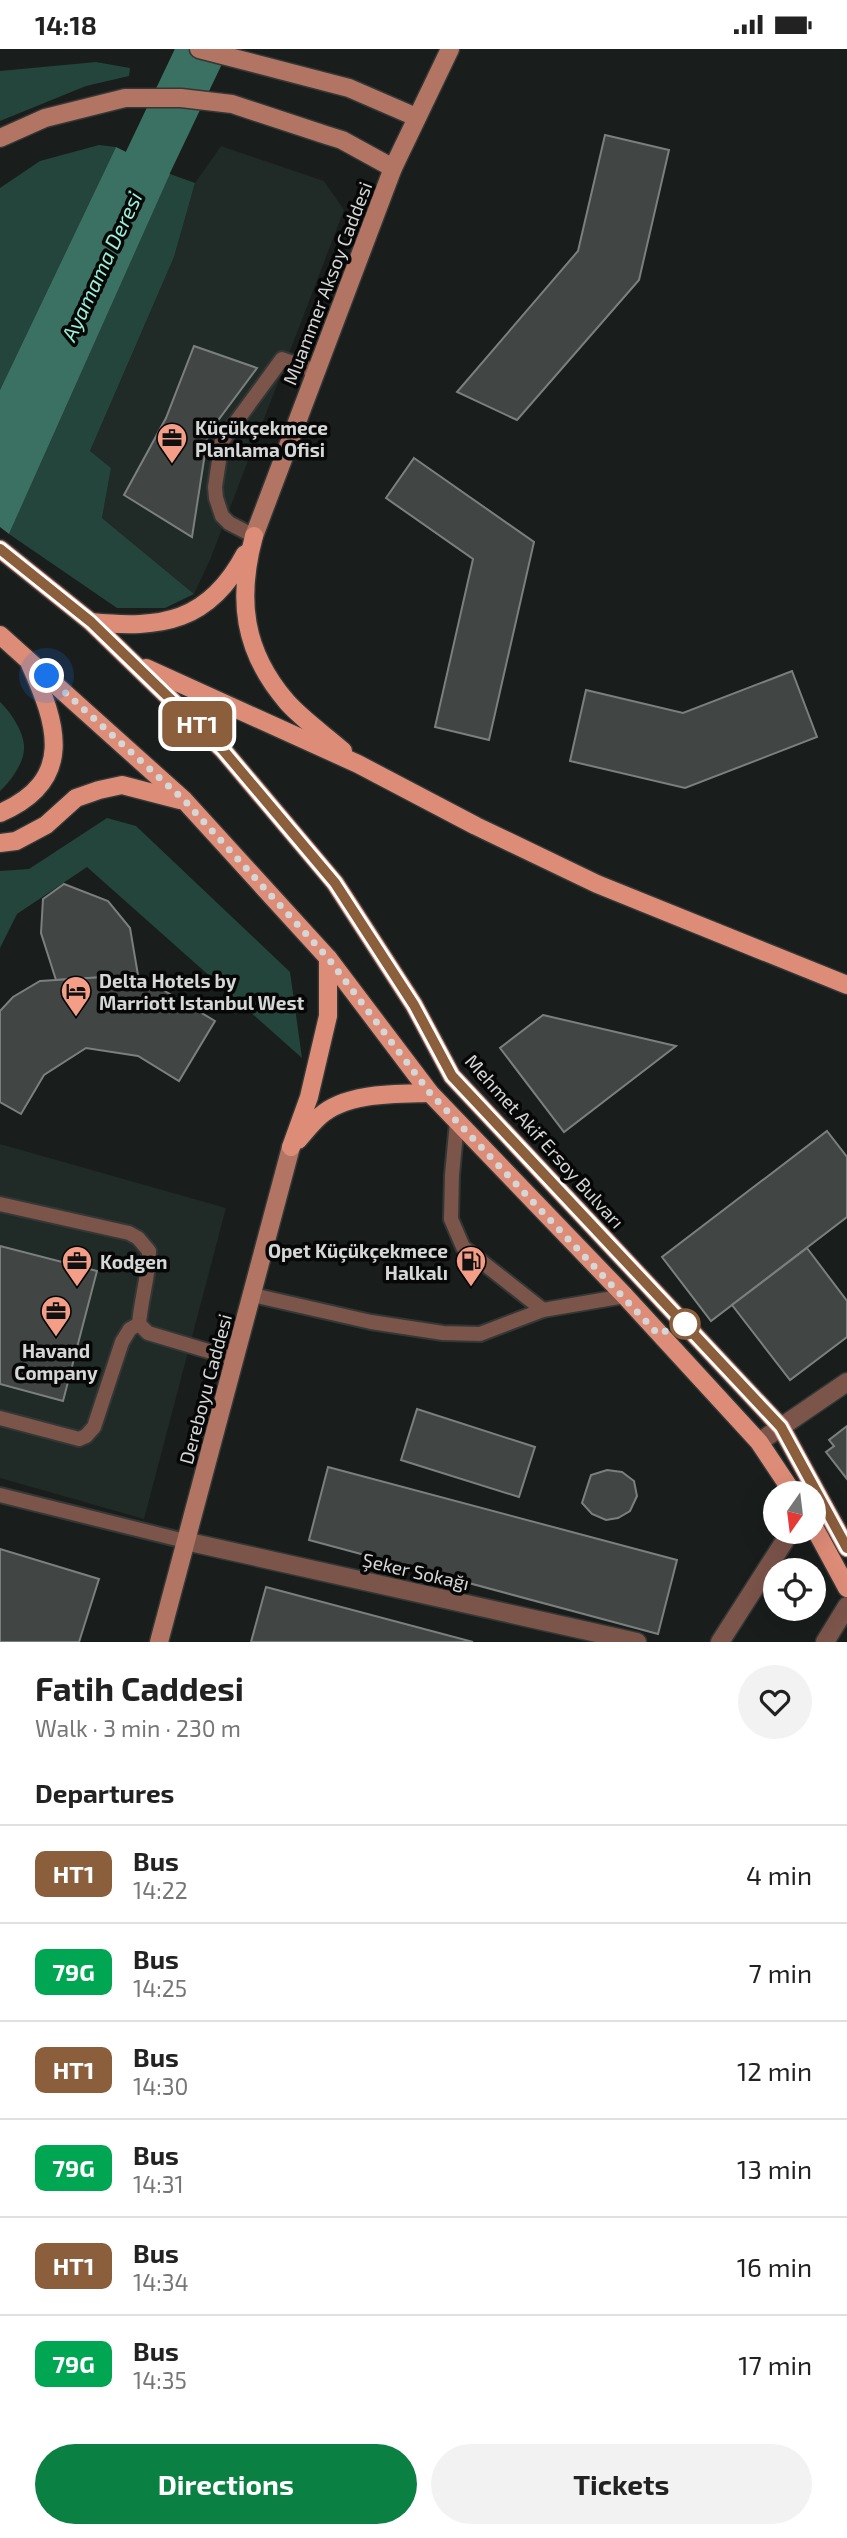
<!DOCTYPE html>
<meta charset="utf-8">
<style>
:root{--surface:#fff;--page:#f2f2f2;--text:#222;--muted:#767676;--line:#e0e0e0;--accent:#0b8043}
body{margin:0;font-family:"Exo 2",sans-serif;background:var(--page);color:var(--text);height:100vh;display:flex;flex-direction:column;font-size:26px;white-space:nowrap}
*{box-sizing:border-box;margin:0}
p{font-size:23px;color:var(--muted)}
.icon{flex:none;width:38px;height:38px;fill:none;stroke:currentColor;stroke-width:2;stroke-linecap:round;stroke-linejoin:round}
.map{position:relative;height:1593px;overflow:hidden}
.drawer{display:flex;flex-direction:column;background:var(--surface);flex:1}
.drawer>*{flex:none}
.badge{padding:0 14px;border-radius:10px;font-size:24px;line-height:46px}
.needle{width:46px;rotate:194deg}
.buttons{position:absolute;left:763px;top:1432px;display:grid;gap:14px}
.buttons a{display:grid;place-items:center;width:63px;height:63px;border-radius:50%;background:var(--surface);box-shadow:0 7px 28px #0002;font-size:35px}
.you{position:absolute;width:35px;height:35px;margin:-18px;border:5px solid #fff;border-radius:50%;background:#1a73e8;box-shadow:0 0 0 10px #1a73e833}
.map>.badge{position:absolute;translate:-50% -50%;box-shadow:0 0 0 4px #fff}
h2{padding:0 35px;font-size:26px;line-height:63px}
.round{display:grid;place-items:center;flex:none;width:74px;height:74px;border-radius:37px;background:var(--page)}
.overview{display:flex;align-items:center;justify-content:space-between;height:119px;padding:0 35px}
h1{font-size:33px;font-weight:700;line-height:52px}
.cta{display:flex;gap:14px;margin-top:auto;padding:14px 35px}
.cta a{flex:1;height:80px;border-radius:42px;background:var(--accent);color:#fff;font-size:28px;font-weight:700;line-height:80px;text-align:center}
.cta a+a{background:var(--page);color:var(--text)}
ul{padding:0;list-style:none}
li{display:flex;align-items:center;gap:21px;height:98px;padding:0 35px;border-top:2px solid var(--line)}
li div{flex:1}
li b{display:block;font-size:26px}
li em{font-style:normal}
li .badge{min-width:77px;font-weight:700;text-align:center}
.status{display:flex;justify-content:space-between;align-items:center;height:49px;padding:0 35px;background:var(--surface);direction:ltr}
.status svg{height:19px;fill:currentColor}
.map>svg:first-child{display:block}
.built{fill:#202a27}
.green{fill:#24453c}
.water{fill:#3b7163}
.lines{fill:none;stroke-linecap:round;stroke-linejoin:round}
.river{stroke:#3b7163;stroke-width:49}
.building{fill:#414544;stroke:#7b807e;stroke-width:2}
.lane-casing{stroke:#333736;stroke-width:18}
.street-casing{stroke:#333736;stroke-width:21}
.secondary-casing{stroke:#333736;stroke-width:21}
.primary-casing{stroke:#333736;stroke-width:21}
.lane{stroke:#7b544a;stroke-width:14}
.street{stroke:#7b544a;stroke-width:18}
.secondary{stroke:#b27463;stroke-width:18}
.primary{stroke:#dd8c77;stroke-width:18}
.line-casing{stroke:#fff;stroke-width:16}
.line{stroke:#8b5e3c;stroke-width:10}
.walk{stroke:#d4d7d6;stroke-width:7;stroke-dasharray:0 12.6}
.stop-dot{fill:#fff;stroke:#8b5e3c;stroke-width:3.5}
.labels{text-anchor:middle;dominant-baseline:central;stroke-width:7;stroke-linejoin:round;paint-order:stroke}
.street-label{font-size:19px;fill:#d4d7d6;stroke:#060706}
.poi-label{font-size:19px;font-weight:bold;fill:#d4d7d6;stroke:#060706;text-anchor:start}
.water-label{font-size:21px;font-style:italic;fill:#99f2d9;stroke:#060706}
</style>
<div class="status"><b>14:18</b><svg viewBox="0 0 49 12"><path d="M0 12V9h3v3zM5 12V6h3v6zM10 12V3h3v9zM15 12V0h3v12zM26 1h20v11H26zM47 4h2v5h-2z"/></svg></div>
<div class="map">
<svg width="847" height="1593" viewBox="0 0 847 1593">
<rect width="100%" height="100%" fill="#191d1c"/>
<g class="built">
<path d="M221,97L324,132L344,161L210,511L194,545L102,469L111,419L90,402L174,208L195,134Z"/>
<path d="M0,1095L226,1159L144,1470L0,1429Z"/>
</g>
<g class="green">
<path d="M96,13L130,19L129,27L86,37L0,72V22Z"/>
<path d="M99,96L116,98L0,341V139L40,112Z"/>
<path d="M170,125L195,134L174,208L90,402L111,419L102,469L194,545L165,559H117L9,485Z"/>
<path d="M0,653C10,662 24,683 24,697C25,713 11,732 0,742Z"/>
<path d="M107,769L136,777L290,923L302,1009L87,818L17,865L0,899V822L29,820Z"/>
</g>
<path class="water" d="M116,98L170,125L9,485L0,478V341Z"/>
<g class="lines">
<path class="river" d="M119,174L202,0"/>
</g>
<g class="building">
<path d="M605,86L669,101L639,231L517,371L457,343L578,202Z"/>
<path d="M194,297L257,319L208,385L192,488L124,446L166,369Z"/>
<path d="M414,409L534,493L489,691L435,678L473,510L386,449Z"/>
<path d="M792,622L817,688L685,739L570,712L586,641L683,664Z"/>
<path d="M64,835L108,852L130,879L138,926L56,931L41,884L43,850Z"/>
<path d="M138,926L215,972L179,1032L138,1007L86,999L44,1026L21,1065L0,1053V962L13,948L40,932Z"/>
<path d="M543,966L676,997L564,1083L500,999Z"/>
<path d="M827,1082L847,1108V1168L711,1272L662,1208Z"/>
<path d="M0,1197L97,1222L63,1352L0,1335Z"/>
<path d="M807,1199L847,1252V1288L790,1331L732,1256Z"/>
<path d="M417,1360L535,1398L519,1448L401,1411Z"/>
<path d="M847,1377V1430L826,1403L834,1397L829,1391Z"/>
<path d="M328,1418L677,1511L658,1585L309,1491Z"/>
<path d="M607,1421L622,1423L634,1432L637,1447L630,1462L618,1469L606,1471L592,1465L582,1454L591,1426Z"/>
<path d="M0,1500L99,1530L79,1593H0Z"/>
<path d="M266,1538L473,1593H251Z"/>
</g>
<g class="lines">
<g class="lane-casing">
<g id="lane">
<path d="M254,487L229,474L222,467L216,449L215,438L222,392L282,310L315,322"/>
<path d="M457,1073L452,1126L451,1170L463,1198L543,1261"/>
<path d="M0,1155L129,1184L138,1189L149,1202C149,1226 141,1250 139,1275"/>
<path d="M253,1246L371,1273L443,1284L480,1285L543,1261L625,1247"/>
<path d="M139,1275L148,1284L235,1310"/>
<path d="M0,1369L79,1390L86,1387L94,1378L122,1293L130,1280L139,1275"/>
<path d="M0,1446L185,1492"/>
</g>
</g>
<g class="street-casing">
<g id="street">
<path d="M759,1393L847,1333"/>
<path d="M185,1492L637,1593"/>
<path d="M720,1593L791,1482"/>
<path d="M825,1593L847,1557"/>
</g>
</g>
<g class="secondary-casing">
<g id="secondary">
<path d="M199,0L349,39L416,68"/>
<path d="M0,89L45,69L125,49H181L232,55L326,86L342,91L393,119"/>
<path d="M254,487L393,119L450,0"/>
<path d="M159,1593L291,1098"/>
</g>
</g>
<g class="primary-casing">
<g id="primary">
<path d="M254,487C237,550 243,602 287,653C303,671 325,686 343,702"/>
<path d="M0,500L91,573L223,701L335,834L414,956L452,1027L781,1378L847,1499"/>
<path d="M91,573C162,580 209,573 245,505"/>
<path d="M0,586L184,751L328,909L430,1044L625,1247L759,1393L793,1444"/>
<path d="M146,619L358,715L476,777L597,835L847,936"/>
<path d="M0,764C76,731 57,675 30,615"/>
<path d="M0,794L16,792L46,776L76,749L99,741L122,736L180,751"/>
<path d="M298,1091C305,1083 312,1074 320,1067C347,1043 397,1045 430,1044"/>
<path d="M291,1098L309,1048L328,967V909"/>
<path d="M814,1478L847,1539"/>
</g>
</g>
<use href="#lane" class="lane"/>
<use href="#street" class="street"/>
<use href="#secondary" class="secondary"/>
<use href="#primary" class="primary"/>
</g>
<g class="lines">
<g class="line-casing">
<path id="line" d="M0,500L91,573L223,701L335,834L414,956L452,1027L781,1378L847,1499"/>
</g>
<use href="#line" class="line"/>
<path class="walk" d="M47,627L184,751L328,909L430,1044L658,1285L685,1275"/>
</g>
<defs>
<g id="office-pin" transform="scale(1.575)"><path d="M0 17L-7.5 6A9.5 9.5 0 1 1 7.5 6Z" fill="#f49e88" stroke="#060706"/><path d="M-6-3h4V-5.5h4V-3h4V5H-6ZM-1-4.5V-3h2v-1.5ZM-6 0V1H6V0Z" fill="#111"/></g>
<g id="hotel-pin" transform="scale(1.575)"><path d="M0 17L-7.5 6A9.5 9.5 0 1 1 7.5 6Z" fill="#f49e88" stroke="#060706"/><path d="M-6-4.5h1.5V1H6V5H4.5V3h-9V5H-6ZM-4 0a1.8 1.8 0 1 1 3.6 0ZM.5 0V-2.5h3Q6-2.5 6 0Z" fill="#111"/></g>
<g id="fuel-pin" transform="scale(1.575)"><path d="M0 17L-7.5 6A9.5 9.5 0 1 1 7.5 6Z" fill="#f49e88" stroke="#060706"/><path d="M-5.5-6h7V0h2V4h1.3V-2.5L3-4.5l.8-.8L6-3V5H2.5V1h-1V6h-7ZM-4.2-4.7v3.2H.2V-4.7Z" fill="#111"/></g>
</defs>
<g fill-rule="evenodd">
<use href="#office-pin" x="172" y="389"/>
<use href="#hotel-pin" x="76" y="942"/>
<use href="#office-pin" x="77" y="1212"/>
<use href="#fuel-pin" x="471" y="1212"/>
<use href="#office-pin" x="56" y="1262"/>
</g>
<circle class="stop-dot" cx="685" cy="1275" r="14"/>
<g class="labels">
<g class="street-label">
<text transform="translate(327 234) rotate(-69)">Muammer Aksoy Caddesi</text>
<text transform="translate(545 1092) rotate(48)">Mehmet Akif Ersoy Bulvarı</text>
<text transform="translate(205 1340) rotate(-75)">Dereboyu Caddesi</text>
<text transform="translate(416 1522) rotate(13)">Şeker Sokağı</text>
</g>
<g class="poi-label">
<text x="195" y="378">Küçükçekmece<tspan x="195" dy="22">Planlama Ofisi</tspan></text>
<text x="99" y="931">Delta Hotels by<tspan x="99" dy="22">Marriott Istanbul West</tspan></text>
<text x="448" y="1201" text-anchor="end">Opet Küçükçekmece<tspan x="448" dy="22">Halkalı</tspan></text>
<text x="100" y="1212">Kodgen</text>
<text x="56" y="1301" text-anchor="middle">Havand<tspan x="56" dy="22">Company</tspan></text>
</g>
<g class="water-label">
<text transform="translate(101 217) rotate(-65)">Ayamama Deresi</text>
</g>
</g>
</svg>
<div class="buttons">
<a><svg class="needle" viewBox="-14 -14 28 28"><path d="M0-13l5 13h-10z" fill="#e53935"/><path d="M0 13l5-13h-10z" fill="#767676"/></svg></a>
<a><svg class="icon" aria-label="locate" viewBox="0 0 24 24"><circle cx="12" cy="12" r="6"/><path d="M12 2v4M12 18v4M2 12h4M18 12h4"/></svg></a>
</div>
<div class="you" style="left:47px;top:627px"></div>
<b class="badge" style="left:197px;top:675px;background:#8b5e3c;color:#fff">HT1</b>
</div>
<section class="drawer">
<div class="overview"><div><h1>Fatih Caddesi</h1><p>Walk · 3 min · 230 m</p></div><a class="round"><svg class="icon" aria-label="heart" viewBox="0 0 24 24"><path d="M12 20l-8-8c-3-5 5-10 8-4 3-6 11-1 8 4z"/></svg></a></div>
<h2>Departures</h2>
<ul>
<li><span class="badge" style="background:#8b5e3c;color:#fff">HT1</span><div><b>Bus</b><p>14:22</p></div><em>4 min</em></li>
<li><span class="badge" style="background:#00a651;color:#fff">79G</span><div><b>Bus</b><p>14:25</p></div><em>7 min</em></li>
<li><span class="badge" style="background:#8b5e3c;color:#fff">HT1</span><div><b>Bus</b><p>14:30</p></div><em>12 min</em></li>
<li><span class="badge" style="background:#00a651;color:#fff">79G</span><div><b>Bus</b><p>14:31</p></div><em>13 min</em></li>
<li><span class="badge" style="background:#8b5e3c;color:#fff">HT1</span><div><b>Bus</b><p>14:34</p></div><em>16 min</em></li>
<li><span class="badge" style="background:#00a651;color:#fff">79G</span><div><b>Bus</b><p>14:35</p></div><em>17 min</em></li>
</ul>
<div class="cta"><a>Directions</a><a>Tickets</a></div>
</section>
